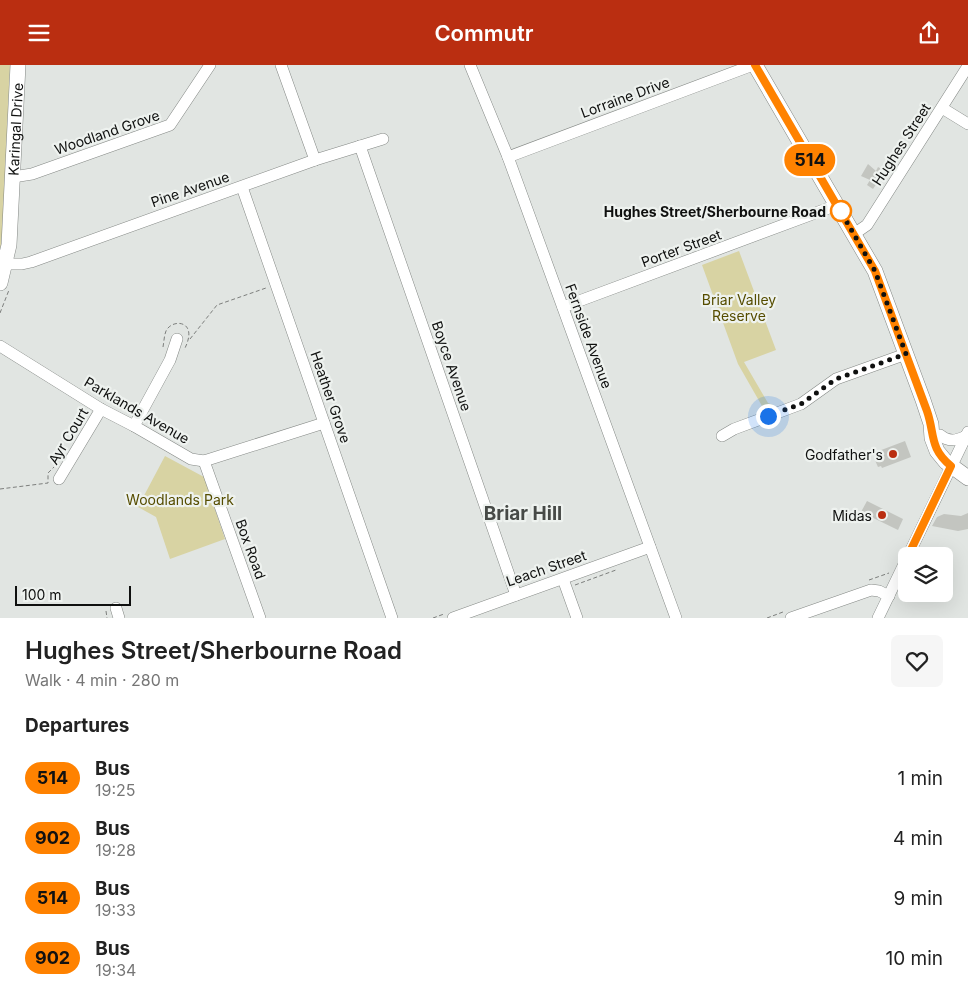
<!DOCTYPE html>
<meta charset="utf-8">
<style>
:root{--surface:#fff;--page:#f6f6f6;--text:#222;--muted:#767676;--accent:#ba2e11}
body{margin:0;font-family:Inter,sans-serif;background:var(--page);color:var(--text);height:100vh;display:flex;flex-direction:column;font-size:19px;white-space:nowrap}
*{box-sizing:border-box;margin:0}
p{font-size:16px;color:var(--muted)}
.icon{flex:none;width:28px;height:28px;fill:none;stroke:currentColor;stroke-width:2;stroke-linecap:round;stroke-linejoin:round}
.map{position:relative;height:553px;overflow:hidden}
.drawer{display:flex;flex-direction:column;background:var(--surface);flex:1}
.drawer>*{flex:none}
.badge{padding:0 10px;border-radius:16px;font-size:18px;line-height:32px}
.buttons{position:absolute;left:898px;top:482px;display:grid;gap:10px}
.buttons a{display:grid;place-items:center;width:55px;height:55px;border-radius:8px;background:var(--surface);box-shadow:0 5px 20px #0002;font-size:25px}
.scale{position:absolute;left:15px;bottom:12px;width:116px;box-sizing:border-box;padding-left:5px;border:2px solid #0f100f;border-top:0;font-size:14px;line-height:18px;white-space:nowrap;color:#0f100f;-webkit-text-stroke:4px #eef2ef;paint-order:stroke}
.you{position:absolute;width:25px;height:25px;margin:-12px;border:4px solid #fff;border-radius:50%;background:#1a73e8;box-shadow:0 0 0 8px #1a73e833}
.map>.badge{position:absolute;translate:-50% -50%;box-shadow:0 0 0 2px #fff}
h2{padding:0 25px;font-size:19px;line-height:45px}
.round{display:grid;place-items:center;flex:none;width:52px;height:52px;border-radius:8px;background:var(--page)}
.headline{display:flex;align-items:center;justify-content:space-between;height:85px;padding:0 25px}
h1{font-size:24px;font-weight:600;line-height:38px}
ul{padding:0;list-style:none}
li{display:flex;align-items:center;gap:15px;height:60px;padding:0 25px}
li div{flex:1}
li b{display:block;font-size:19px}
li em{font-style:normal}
li .badge{min-width:55px;font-weight:700;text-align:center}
header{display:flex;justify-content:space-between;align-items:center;height:65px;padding:0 25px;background:var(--accent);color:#fff;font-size:22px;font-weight:600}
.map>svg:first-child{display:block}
.green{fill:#d8d3a3}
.building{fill:#c3c5c0}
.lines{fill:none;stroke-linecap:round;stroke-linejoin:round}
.minor-casing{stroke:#848885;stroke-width:12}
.major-casing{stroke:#848885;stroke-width:16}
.path{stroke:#7c7e7c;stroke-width:1;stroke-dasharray:4 2.5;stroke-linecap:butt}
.minor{stroke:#fff;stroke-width:11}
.major{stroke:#fff;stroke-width:15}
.line-casing{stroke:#fff;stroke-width:11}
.line{stroke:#ff8200;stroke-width:8}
.walk{stroke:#0f100f;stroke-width:5;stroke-dasharray:0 9}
.stop-dot{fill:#fff;stroke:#ff8200;stroke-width:2.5}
.poi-dot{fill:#ba2e11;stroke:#eef2ef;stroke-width:2}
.labels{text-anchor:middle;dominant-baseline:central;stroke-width:4.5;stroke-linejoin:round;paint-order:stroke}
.street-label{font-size:14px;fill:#0f100f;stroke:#eef2ef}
.stop-label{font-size:14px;font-weight:bold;fill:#0f100f;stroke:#eef2ef;text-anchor:end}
.park-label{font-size:14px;fill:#564d00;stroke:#eef2ef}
.poi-label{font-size:14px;fill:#0f100f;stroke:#eef2ef;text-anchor:end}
.district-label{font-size:19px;font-weight:bold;fill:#474a47;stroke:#eef2ef}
</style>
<header><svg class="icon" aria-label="menu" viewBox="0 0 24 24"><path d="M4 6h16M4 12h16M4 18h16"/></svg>Commutr<svg class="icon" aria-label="share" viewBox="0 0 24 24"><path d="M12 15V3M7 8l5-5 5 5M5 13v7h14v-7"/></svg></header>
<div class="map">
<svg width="968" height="553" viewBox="0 0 968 553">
<rect width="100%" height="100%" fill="#e1e5e2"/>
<g class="green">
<path d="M0,0H10L3,160L0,188Z"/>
<path d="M739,186L776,285L744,297L768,338L773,340L761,344L762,341L738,299L702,200Z"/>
<path d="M165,391L204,412L225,474L170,494L156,452L138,442Z"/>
</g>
<g class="building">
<path d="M868,99L876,106L878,102L885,106L873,124L867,120L870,115L861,111Z"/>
<path d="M905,376L911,392L882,403L881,401L878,402L874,393L877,391L876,387Z"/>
<path d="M867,436L903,454L898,465L861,447Z"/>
<path d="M968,448V464L958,466L932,461L937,452L944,449L961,451Z"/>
</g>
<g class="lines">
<g class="minor-casing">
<g id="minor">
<path d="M281,0L315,95"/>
<path d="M470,0L508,92L676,553"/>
<path d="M942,43L968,59"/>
<path d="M360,81L516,530"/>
<path d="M508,92L753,0"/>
<path d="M13,112L32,109L170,60L210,0"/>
<path d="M242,122L392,553"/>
<path d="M854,169L867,160L968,1"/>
<path d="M6,199H22L31,197L315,95L383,74"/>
<path d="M563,242L837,140"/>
<path d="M0,281L101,344L134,361L191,394L204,396L324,358"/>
<path d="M134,361L170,295L177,274"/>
<path d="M940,370C948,377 956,376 966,371"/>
<path d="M722,371L734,364L801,339L836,314L906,289"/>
<path d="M204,396L260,553"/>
<path d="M59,414L101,344"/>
<path d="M908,491L968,367"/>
<path d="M563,514L577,553"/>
<path d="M116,543L119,553"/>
<path d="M453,553L650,482"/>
<path d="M791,553L871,525L879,526L889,531"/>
<path d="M878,553L906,495"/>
</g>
</g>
<g class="major-casing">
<g id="major">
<path d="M755,0L875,206L923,335L931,359L932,373L937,386L946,397L968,413"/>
<path id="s1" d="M0,218L9,180L18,0"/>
</g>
</g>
<g class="path">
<path d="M0,248L9,225"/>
<path d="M190,274L217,240L266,223"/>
<path d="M163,282C164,277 164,271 166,266C172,253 200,255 184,285"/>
<path d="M0,424L48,418V408L54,402"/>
<path d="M869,515L889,508"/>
<path d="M575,520L616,505"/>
<path d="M106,546L107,553"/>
<path d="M433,553L444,549"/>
<path d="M767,553L783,547"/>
</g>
<use href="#minor" class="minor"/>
<use href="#major" class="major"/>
</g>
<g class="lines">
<g class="line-casing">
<path id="line" d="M755,0L875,206L927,346C935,369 929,383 951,401L908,491"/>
</g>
<use href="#line" class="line"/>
<path class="walk" d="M768,351L801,339L836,314L906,289L875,206L837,140L841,146"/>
</g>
<circle class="stop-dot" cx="841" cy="146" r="10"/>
<g class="poi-dot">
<circle cx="893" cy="389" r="5"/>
<circle cx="882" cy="450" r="5"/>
</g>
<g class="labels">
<g class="street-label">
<text transform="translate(625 32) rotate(-20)">Lorraine Drive</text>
<text stroke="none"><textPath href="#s1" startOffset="155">Karingal Drive</textPath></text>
<text transform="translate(107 67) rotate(-19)">Woodland Grove</text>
<text transform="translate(901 79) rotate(-57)">Hughes Street</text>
<text transform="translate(190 124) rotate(-19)">Pine Avenue</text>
<text transform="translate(681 183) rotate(-20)">Porter Street</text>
<text transform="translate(589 271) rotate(70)">Fernside Avenue</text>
<text transform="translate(452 301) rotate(71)">Boyce Avenue</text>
<text transform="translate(331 332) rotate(71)">Heather Grove</text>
<text transform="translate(137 345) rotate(30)">Parklands Avenue</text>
<text transform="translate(68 371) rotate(-59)">Ayr Court</text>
<text transform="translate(251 484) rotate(70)">Box Road</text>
<text transform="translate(546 503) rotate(-19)">Leach Street</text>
</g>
<g class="stop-label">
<text x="826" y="146">Hughes Street/Sherbourne Road</text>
</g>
<g class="park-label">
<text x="739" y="234">Briar Valley<tspan x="739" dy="16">Reserve</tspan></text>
<text x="180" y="434">Woodlands Park</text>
</g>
<g class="poi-label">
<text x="883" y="389">Godfather's</text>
<text x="872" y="450">Midas</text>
</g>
<g class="district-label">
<text x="523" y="448">Briar Hill</text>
</g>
</g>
</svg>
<div class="buttons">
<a><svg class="icon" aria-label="layers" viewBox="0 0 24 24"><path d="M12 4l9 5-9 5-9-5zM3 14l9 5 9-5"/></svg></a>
</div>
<div class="scale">100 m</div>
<div class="you" style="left:768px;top:351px"></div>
<b class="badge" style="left:810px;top:95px;background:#ff8200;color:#111">514</b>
</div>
<section class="drawer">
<div class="headline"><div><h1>Hughes Street/Sherbourne Road</h1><p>Walk · 4 min · 280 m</p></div><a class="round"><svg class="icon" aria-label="heart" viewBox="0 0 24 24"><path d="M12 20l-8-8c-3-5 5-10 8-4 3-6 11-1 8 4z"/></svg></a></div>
<h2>Departures</h2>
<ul>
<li><span class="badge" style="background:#ff8200;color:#111">514</span><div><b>Bus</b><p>19:25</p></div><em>1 min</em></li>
<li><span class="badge" style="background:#ff8200;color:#111">902</span><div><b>Bus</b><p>19:28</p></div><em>4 min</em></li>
<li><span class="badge" style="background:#ff8200;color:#111">514</span><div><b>Bus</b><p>19:33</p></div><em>9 min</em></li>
<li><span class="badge" style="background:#ff8200;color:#111">902</span><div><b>Bus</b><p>19:34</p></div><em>10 min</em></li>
</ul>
</section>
